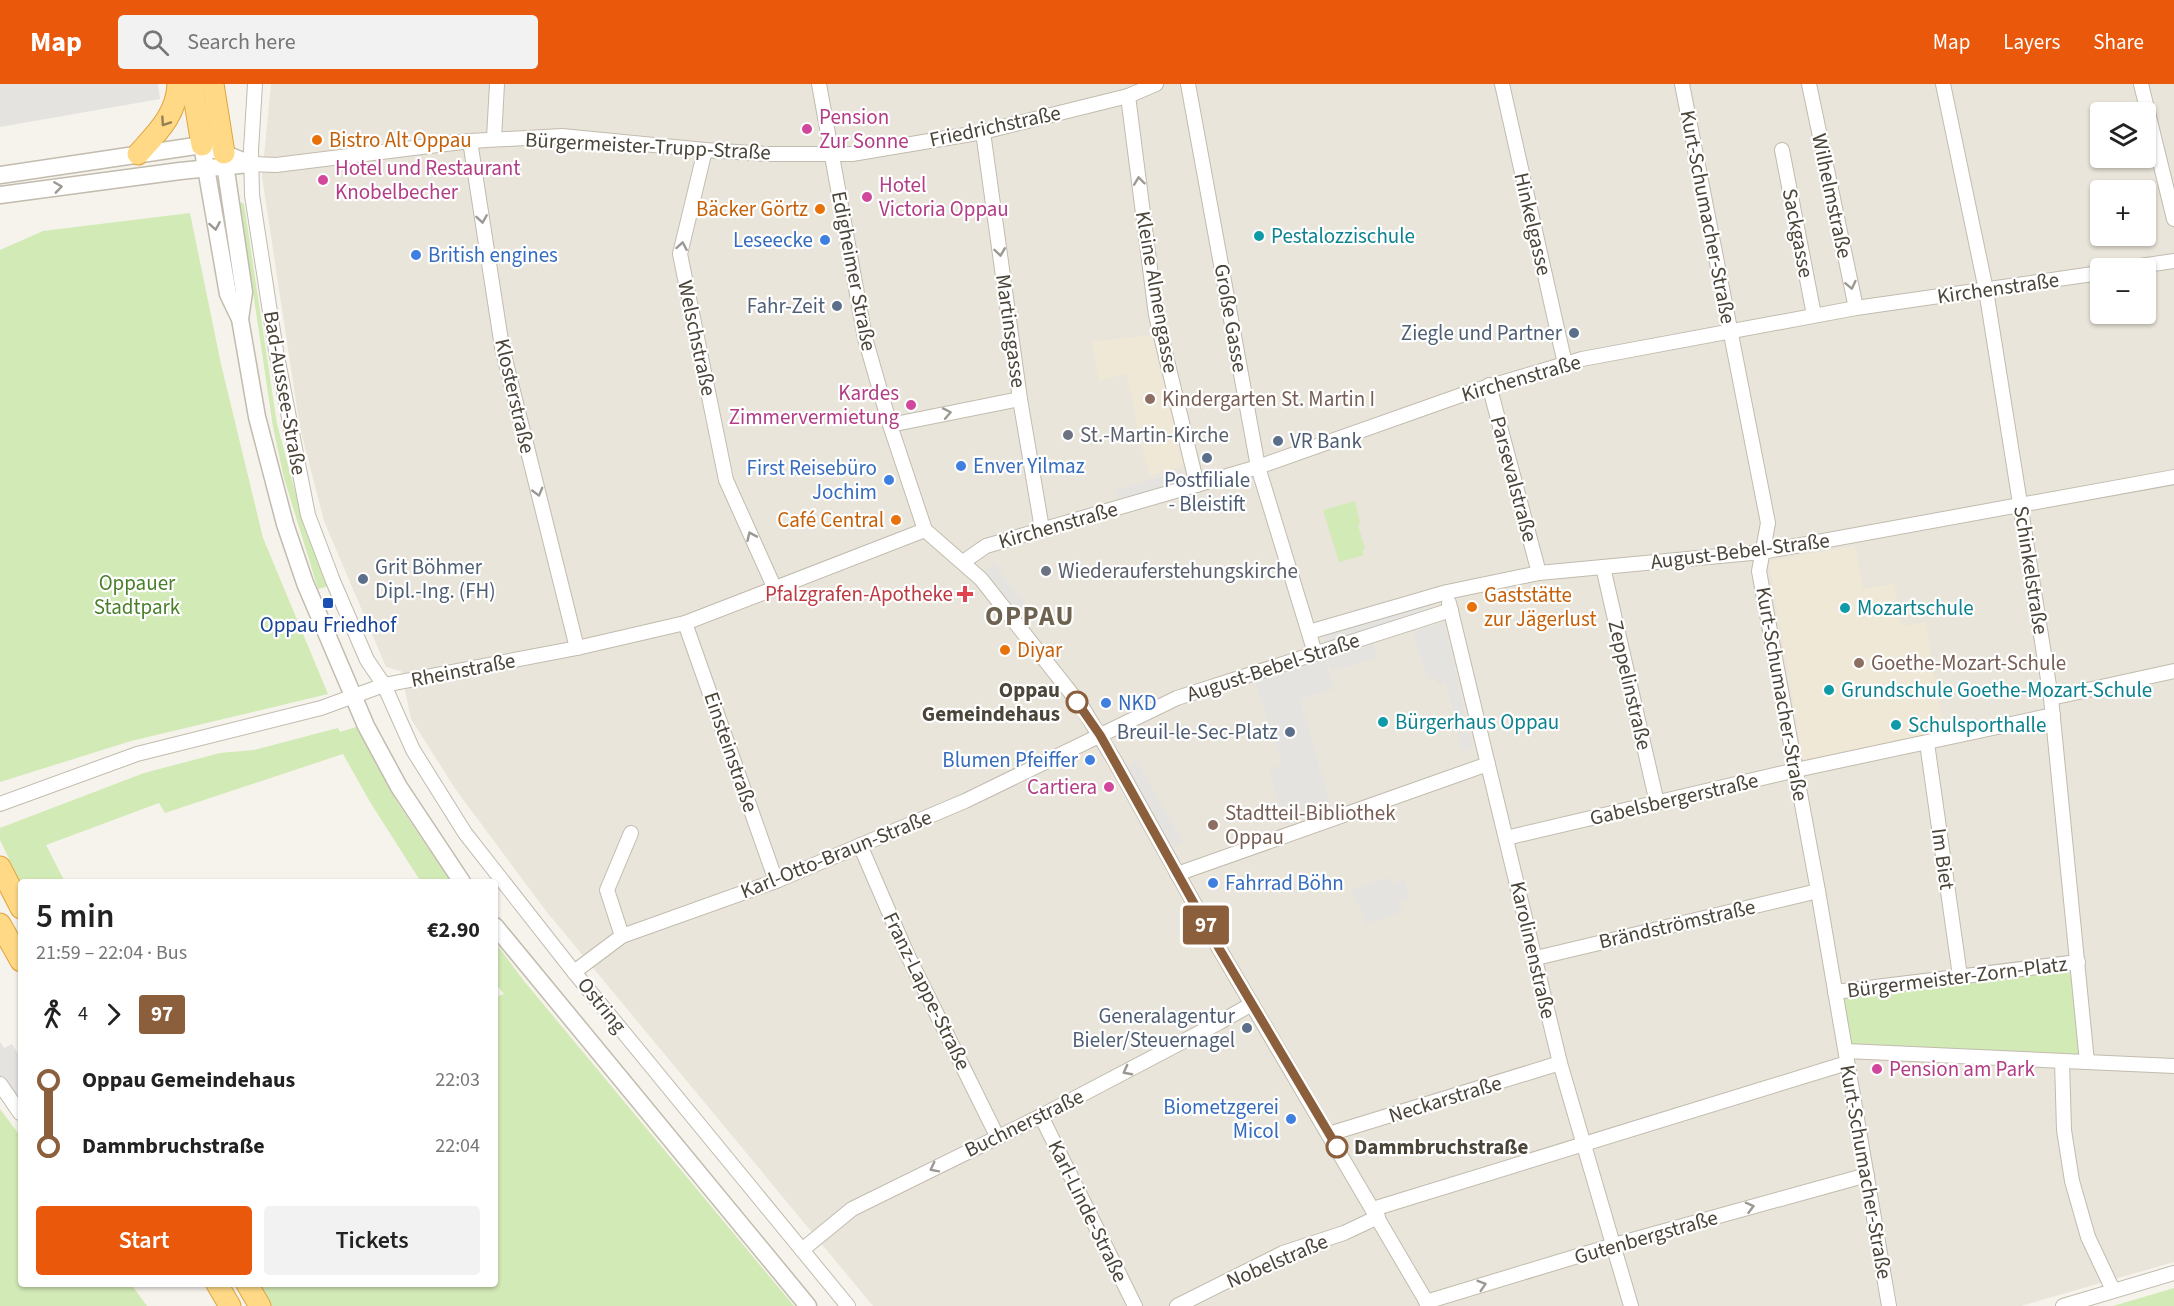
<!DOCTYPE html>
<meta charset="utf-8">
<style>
:root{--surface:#fff;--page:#f2f2f2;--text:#222;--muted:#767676;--accent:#ea580c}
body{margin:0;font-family:"Source Sans 3",sans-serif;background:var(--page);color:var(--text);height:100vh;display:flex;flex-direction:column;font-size:22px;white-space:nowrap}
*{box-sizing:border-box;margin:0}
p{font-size:20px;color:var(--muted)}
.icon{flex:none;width:33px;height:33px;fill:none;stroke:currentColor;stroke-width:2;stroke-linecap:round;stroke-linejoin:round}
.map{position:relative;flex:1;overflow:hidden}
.details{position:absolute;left:18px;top:795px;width:480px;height:408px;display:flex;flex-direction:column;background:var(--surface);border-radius:6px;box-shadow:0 2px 4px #0004}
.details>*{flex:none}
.badge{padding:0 12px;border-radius:4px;font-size:21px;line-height:39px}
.controls{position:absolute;left:2090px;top:18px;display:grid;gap:12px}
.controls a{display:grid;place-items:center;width:66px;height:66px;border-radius:6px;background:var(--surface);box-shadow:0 2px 4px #0004;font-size:30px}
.map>.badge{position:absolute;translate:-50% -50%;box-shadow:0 0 0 3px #fff}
.legs{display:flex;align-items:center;gap:9px;height:66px;padding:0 18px;font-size:20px}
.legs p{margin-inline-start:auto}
.head{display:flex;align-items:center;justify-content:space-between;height:102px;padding:0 18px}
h1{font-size:33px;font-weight:600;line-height:45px}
.action{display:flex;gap:12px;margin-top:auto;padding:12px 18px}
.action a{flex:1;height:69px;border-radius:6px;background:var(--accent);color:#fff;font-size:24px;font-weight:600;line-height:69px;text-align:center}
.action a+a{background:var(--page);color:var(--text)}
ul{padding:0 18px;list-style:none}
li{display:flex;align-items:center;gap:21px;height:66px;font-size:22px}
li i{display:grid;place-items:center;width:9px;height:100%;margin:0 8px;background:currentColor}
li i::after{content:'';width:15px;height:15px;margin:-8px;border:4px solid;border-radius:50%;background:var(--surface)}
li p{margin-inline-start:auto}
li:first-child i{background:linear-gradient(#0000 50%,currentColor 0)}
li:last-child i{background:linear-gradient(currentColor 50%,#0000 0)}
header{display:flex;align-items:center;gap:36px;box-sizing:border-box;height:84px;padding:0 30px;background:var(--accent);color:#fff}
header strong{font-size:28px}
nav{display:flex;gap:33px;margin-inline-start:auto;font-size:21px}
.search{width:420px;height:54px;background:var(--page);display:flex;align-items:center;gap:15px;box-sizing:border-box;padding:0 21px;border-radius:6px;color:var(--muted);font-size:22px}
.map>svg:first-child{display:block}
.residential{fill:#eae5da;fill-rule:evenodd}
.education{fill:#efe8d6}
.green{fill:#d2eab5}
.parking{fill:#e5e3e0}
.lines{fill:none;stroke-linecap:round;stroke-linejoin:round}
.minor-casing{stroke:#c2bbae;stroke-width:16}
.tertiary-casing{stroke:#c2bbae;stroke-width:19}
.trunk-casing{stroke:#e0a43c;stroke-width:23}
.minor{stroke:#fff;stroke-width:14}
.tertiary{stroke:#fff;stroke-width:16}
.trunk{stroke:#ffd985;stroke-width:21}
.oneway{stroke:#938057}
.oneway2{stroke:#9c9892}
.line-1-casing{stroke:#fff;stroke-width:14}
.line-1{stroke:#8b5e3c;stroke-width:9}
.hotel-dot{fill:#d1479c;stroke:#fff;stroke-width:2}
.food-dot{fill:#e8710a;stroke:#fff;stroke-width:2}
.culture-dot{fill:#0f9aa8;stroke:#fff;stroke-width:2}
.shop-dot{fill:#3f7fe0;stroke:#fff;stroke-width:2}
.service-dot{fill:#5c6f8a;stroke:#fff;stroke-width:2}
.education-dot{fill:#8d6e63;stroke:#fff;stroke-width:2}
.worship-dot{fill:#6b7280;stroke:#fff;stroke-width:2}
.health-dot{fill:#e0444e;stroke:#fff;stroke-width:2}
.transit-dot{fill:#1a4fb4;stroke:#fff;stroke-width:2}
.stop-1-dot{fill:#fff;stroke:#8b5e3c;stroke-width:3}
.labels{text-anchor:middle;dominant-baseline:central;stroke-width:4.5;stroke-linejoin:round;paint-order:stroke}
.hotel-label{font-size:21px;fill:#b23c85;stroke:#fff;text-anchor:start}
.street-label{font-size:21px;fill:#4b4439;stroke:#fff}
.food-label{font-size:21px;fill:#c56008;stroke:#fff;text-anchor:start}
.culture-label{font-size:21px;fill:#0d838f;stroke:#fff;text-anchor:start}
.shop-label{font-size:21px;fill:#366cbe;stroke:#fff;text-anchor:end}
.service-label{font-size:21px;fill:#4e5e75;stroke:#fff;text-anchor:end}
.education-label{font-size:21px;fill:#785e54;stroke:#fff;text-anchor:start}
.worship-label{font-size:21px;fill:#5b616d;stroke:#fff;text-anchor:start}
.park-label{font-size:21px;fill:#4a7f2a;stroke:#fff}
.health-label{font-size:21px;fill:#be3a42;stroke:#fff;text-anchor:end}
.transit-label{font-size:21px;fill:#164399;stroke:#fff}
.stop-label{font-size:21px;font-weight:bold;fill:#4b4439;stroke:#fff;text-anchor:end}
.district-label{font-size:27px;font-weight:bold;letter-spacing:1.5px;fill:#6e6250;stroke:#fff}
</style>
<header>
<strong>Map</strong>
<div class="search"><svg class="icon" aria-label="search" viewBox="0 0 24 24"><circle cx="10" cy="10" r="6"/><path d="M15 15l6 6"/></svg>Search here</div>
<nav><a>Map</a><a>Layers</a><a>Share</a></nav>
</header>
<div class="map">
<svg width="2174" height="1222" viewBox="0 0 2174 1222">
<rect width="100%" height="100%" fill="#f6f3ec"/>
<path class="residential" d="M271,0H2174V1178L2021,1222H873L546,827L456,706L411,635L401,587L386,583L324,437L300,344L262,93ZM2100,28H2145V74H2100ZM2100,106H2145V152H2100ZM2100,184H2145V230H2100Z"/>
<g class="education">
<path d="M1152,251L1184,382L1150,391L1139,351L1127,289L1099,297L1092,258Z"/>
<path d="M1855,462L1863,505L1894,500L1901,542L1925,538L1944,647L1803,677L1769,477Z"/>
</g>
<g class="green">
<path d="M241,118L244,120L277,340L303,437L329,502L318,505L284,394L273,343L240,120Z"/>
<path d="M190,129L221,280L263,454L328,610L131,657L0,698V166L43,147Z"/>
<path d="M1355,417L1360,439L1358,441L1365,465L1362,466L1364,471L1339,478L1323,426Z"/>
<path d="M356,643L399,721L451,798H421L370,718L343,670L165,729L159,719L46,761L65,798H21V800L0,756V744L144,689L220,669L254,666L338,644L340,648Z"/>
<path d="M495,858L524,897L794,1222H271L259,1200H495V913L504,910L495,899Z"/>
<path d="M2073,883L2081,973L1851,961L1841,912Z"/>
<path d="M0,1025L21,1053V1200H131L147,1222H0Z"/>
<path d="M2174,1204V1222H2113Z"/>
</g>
<g class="parking">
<path d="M0,0H158L160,15L0,43Z"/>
<path d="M1182,387L1185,398L1119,417L1115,406Z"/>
<path d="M994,479L1030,526L1021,533L985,486Z"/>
<path d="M1428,515L1432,526L1369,546L1378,574L1331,587L1322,549Z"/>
<path d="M1444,538L1473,664L1462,667L1446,598L1438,600L1435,594L1428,596L1412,547Z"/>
<path d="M1325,574L1334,605L1300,615L1331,722L1285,741L1269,686L1282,680L1255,597Z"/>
<path d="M1136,676L1183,758L1173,764L1126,682Z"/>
<path d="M1390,793L1393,800L1404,796L1410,814L1399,818L1402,828L1367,840L1351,806Z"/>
<path d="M0,958L4,964L12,960L21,974V1017L14,1021L0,1000Z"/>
</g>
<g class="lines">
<g class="minor-casing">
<g id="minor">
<path d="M255,0L251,66L252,111L276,267L308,431L333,497L367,576L384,601L413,666L465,749L574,888L848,1222"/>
<path d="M819,0L865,254L890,341L925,446L981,495L1082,623L1116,679L1220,866L1429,1222"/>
<path d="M1188,0L1258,383L1315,569"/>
<path d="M1502,0L1565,280"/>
<path d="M1682,0L1768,439L1759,487L1818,807L1889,1222"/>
<path d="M1809,0L1856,224"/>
<path d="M1943,0L1986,206L2051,614L2087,978"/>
<path d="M2141,0L2174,135"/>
<path d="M1128,12L1156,231L1197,401"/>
<path d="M983,48L1020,315L1042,445"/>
<path d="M494,54L497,0"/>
<path d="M470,57L502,263L577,564"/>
<path d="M705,66L680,170L726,396L775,505"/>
<path d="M1782,66L1814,231"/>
<path d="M251,80L276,81L470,57L562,52L705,66L767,70H852L983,48L1128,12L1156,0"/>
<path d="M2127,184L2174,177"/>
<path d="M1489,301L1539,489"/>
<path d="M890,341L1020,315"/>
<path d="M963,478L986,462L1258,383L1470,308L1582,275L1856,224L2100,189"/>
<path d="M1603,483L1657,719"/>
<path d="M1449,519L1560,979L1631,1222"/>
<path d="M685,539L776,797"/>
<path d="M1309,548L1447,508L1539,489L1762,468L2174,393"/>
<path d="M2051,614L2174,587"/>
<path d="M1927,659L1960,892"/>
<path d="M0,720L137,670L321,624L384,601L577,564L685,539L925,446"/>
<path d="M1506,754L1796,686L2053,631"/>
<path d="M860,761L907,870L997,1052"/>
<path d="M1177,790L1488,680"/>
<path d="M622,852L607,806L631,749"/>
<path d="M1536,874L1818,807"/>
<path d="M574,888L622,852L776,797L965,717L1177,614L1451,526"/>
<path d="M1835,908L2078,878"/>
<path d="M1846,967L2174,982"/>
<path d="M2062,977L2064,1046L2072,1097L2088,1153L2113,1206"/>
<path d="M0,1000L20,1029"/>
<path d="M1041,1032L1135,1222"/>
<path d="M1329,1050L1560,979"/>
<path d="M1373,1125L1847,979"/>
<path d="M802,1166L852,1125L1041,1032L1220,938L1252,920"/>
<path d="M1426,1218L1614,1161L1867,1091"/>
<path d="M1177,1222L1283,1169L1344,1149L1378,1133"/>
<path d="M2063,1222L2174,1189"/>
</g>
</g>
<g class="tertiary-casing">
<g id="tertiary">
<path d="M202,61L228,210L240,235L257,333L285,440L305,499L366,642L399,703L462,798"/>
<path d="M224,73L244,208L240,235"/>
<path d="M0,91L202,61L251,80"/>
<path d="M0,111L180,87L249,80"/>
<path d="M495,842L808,1222"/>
</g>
</g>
<g class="trunk-casing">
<g id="trunk">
<path d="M192,0L202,61"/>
<path d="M213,0L224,69"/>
<path d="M138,70C157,49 177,30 178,0"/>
<path d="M0,783L21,824"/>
<path d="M0,840L21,877"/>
<path d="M217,1200L230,1222"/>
<path d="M247,1200L260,1222"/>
</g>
</g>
<use href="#minor" class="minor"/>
<use href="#tertiary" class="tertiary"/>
<use href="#trunk" class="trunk"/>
</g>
<defs><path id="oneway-chevron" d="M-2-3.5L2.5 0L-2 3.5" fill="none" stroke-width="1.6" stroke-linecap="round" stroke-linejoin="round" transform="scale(1.5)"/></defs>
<use class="oneway" href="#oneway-chevron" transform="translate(165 38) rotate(124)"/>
<g class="oneway2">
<use href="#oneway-chevron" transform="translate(1139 97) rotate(-97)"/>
<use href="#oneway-chevron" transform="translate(58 103) rotate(-8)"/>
<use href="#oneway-chevron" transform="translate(482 135) rotate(81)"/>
<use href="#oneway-chevron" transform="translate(215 142) rotate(80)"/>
<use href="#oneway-chevron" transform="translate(682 162) rotate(-80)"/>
<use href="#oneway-chevron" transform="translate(1000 168) rotate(82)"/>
<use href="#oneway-chevron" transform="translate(1851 201) rotate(78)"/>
<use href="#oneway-chevron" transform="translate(947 329) rotate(-11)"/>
<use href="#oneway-chevron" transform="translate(538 408) rotate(75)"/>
<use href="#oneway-chevron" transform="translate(751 452) rotate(-114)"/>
<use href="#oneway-chevron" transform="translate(1127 987) rotate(152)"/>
<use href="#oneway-chevron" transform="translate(934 1084) rotate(153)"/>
<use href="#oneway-chevron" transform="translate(1750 1123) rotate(-15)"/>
<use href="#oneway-chevron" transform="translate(1482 1201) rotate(-17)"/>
</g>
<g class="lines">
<g class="line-1-casing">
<path id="line-1" d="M1077,618L1100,651L1220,866L1337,1063"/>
</g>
<use href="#line-1" class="line-1"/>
</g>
<g class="hotel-dot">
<circle cx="807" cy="45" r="6"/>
<circle cx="323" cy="96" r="6"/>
<circle cx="867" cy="113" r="6"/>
<circle cx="911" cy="321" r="6"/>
<circle cx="1109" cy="703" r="6"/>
<circle cx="1877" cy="985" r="6"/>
</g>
<g class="food-dot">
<circle cx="317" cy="56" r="6"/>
<circle cx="820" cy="125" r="6"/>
<circle cx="896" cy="436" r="6"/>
<circle cx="1472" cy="523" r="6"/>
<circle cx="1005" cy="566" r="6"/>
</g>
<g class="culture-dot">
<circle cx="1259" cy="152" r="6"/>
<circle cx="1845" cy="524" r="6"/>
<circle cx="1829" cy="606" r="6"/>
<circle cx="1383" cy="638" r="6"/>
<circle cx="1896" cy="641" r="6"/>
</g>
<g class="shop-dot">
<circle cx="825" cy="156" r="6"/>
<circle cx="416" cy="171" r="6"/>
<circle cx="961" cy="382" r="6"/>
<circle cx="889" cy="396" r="6"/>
<circle cx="1106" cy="619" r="6"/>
<circle cx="1090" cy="676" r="6"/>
<circle cx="1213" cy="799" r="6"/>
<circle cx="1291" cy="1035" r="6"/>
</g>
<g class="service-dot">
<circle cx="837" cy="222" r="6"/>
<circle cx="1574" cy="249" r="6"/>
<circle cx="1278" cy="357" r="6"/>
<circle cx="1207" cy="374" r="6"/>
<circle cx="363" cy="495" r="6"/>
<circle cx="1290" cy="648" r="6"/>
<circle cx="1247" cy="944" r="6"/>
</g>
<g class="education-dot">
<circle cx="1150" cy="315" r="6"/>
<circle cx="1859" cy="579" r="6"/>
<circle cx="1213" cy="741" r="6"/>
</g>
<g class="worship-dot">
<circle cx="1068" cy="351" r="6"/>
<circle cx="1046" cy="487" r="6"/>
</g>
<path class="health-dot" d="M962 501h6v6h6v6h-6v6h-6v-6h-6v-6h6z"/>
<rect class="transit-dot" x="322" y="513" width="12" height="12" rx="3"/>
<g class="stop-1-dot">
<circle cx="1077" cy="618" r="10"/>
<circle cx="1337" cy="1063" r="10"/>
</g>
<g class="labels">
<g class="hotel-label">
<text x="819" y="33">Pension<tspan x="819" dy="24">Zur Sonne</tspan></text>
<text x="335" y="84">Hotel und Restaurant<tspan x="335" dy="24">Knobelbecher</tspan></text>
<text x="879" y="101">Hotel<tspan x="879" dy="24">Victoria Oppau</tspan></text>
<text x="899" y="309" text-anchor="end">Kardes<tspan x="899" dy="24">Zimmervermietung</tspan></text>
<text x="1097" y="703" text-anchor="end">Cartiera</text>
<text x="1889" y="985">Pension am Park</text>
</g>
<g class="street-label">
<text transform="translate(995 42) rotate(-12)">Friedrichstraße</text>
<text transform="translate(648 62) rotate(3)">Bürgermeister-Trupp-Straße</text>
<text transform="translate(1832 112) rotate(78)">Wilhelmstraße</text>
<text transform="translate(1708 133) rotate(79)">Kurt-Schumacher-Straße</text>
<text transform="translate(1533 140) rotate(77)">Hinkelgasse</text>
<text transform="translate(1798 149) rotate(79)">Sackgasse</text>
<text transform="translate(854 187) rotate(79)">Edigheimer Straße</text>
<text transform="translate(1998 204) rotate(-8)">Kirchenstraße</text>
<text transform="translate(1157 208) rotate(80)">Kleine Almengasse</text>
<text transform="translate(1231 234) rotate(80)">Große Gasse</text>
<text transform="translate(1011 247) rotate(82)">Martinsgasse</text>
<text transform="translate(697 254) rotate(78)">Welschstraße</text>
<text transform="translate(1521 294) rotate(-16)">Kirchenstraße</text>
<text transform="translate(285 309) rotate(80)">Bad-Aussee-Straße</text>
<text transform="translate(515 312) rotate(77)">Klosterstraße</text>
<text transform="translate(1514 395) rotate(75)">Parsevalstraße</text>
<text transform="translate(1058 441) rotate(-16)">Kirchenstraße</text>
<text transform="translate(1740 467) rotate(-7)">August-Bebel-Straße</text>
<text transform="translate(2031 486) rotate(81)">Schinkelstraße</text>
<text transform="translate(1273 583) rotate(-18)">August-Bebel-Straße</text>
<text transform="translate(463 586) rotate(-11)">Rheinstraße</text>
<text transform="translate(1630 601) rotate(77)">Zeppelinstraße</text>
<text transform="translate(1782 610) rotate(80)">Kurt-Schumacher-Straße</text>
<text transform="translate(731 668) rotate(71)">Einsteinstraße</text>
<text transform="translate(1674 715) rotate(-13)">Gabelsbergerstraße</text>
<text transform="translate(836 770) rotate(-22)">Karl-Otto-Braun-Straße</text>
<text transform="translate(1943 775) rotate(82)">Im Biet</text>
<text transform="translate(1677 840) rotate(-13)">Brändströmstraße</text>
<text transform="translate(1533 866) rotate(77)">Karolinenstraße</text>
<text transform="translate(1957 893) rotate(-7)">Bürgermeister-Zorn-Platz</text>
<text transform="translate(927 907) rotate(64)">Franz-Lappe-Straße</text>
<text transform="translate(602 921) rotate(51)">Ostring</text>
<text transform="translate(1445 1015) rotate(-17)">Neckarstraße</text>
<text transform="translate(1024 1039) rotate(-26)">Buchnerstraße</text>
<text transform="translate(1866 1088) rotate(80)">Kurt-Schumacher-Straße</text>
<text transform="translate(1088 1127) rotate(64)">Karl-Linde-Straße</text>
<text transform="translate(1646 1153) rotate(-16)">Gutenbergstraße</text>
<text transform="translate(1277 1177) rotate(-23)">Nobelstraße</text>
</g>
<g class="food-label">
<text x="329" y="56">Bistro Alt Oppau</text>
<text x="808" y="125" text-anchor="end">Bäcker Görtz</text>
<text x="884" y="436" text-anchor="end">Café Central</text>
<text x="1484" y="511">Gaststätte<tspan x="1484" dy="24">zur Jägerlust</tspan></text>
<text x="1017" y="566">Diyar</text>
</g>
<g class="culture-label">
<text x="1271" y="152">Pestalozzischule</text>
<text x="1857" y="524">Mozartschule</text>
<text x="1841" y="606">Grundschule Goethe-Mozart-Schule</text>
<text x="1395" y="638">Bürgerhaus Oppau</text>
<text x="1908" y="641">Schulsporthalle</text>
</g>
<g class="shop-label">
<text x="813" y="156">Leseecke</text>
<text x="428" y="171" text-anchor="start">British engines</text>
<text x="973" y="382" text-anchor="start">Enver Yilmaz</text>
<text x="877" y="384">First Reisebüro<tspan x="877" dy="24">Jochim</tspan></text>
<text x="1118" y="619" text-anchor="start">NKD</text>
<text x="1078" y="676">Blumen Pfeiffer</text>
<text x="1225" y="799" text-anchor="start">Fahrrad Böhn</text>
<text x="1279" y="1023">Biometzgerei<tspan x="1279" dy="24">Micol</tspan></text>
</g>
<g class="service-label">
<text x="825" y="222">Fahr-Zeit</text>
<text x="1562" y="249">Ziegle und Partner</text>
<text x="1290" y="357" text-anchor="start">VR Bank</text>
<text x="1207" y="396" text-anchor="middle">Postfiliale<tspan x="1207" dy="24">- Bleistift</tspan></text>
<text x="375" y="483" text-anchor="start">Grit Böhmer<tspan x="375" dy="24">Dipl.-Ing. (FH)</tspan></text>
<text x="1278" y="648">Breuil-le-Sec-Platz</text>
<text x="1235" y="932">Generalagentur<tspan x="1235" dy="24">Bieler/Steuernagel</tspan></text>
</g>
<g class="education-label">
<text x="1162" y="315">Kindergarten St. Martin I</text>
<text x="1871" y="579">Goethe-Mozart-Schule</text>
<text x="1225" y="729">Stadtteil-Bibliothek<tspan x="1225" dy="24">Oppau</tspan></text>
</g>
<g class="worship-label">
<text x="1080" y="351">St.-Martin-Kirche</text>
<text x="1058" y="487">Wiederauferstehungskirche</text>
</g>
<g class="park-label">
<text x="137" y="499">Oppauer<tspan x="137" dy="24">Stadtpark</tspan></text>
</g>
<g class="health-label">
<text x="953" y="510">Pfalzgrafen-Apotheke</text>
</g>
<g class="transit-label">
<text x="328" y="541">Oppau Friedhof</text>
</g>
<g class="stop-label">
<text x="1060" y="606">Oppau<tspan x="1060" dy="24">Gemeindehaus</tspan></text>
<text x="1354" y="1063" text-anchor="start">Dammbruchstraße</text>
</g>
<g class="district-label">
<text x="1030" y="532">OPPAU</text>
</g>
</g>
</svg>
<div class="controls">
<a><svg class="icon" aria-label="layers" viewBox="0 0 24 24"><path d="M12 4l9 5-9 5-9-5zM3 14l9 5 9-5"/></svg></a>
<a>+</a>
<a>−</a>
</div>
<b class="badge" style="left:1206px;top:841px;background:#8b5e3c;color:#fff">97</b>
<section class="details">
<div class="head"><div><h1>5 min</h1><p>21:59 – 22:04 · Bus</p></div><b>€2.90</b></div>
<div class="legs"><svg class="icon" aria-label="walk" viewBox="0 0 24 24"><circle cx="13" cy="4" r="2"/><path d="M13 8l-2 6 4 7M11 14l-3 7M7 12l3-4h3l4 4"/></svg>4<svg class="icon" aria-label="forward" viewBox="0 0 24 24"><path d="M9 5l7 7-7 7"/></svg><b class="badge" style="background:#8b5e3c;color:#fff">97</b></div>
<ul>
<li><i style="color:#8b5e3c"></i><b>Oppau Gemeindehaus</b><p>22:03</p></li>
<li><i style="color:#8b5e3c"></i><b>Dammbruchstraße</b><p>22:04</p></li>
</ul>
<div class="action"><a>Start</a><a>Tickets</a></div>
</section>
</div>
